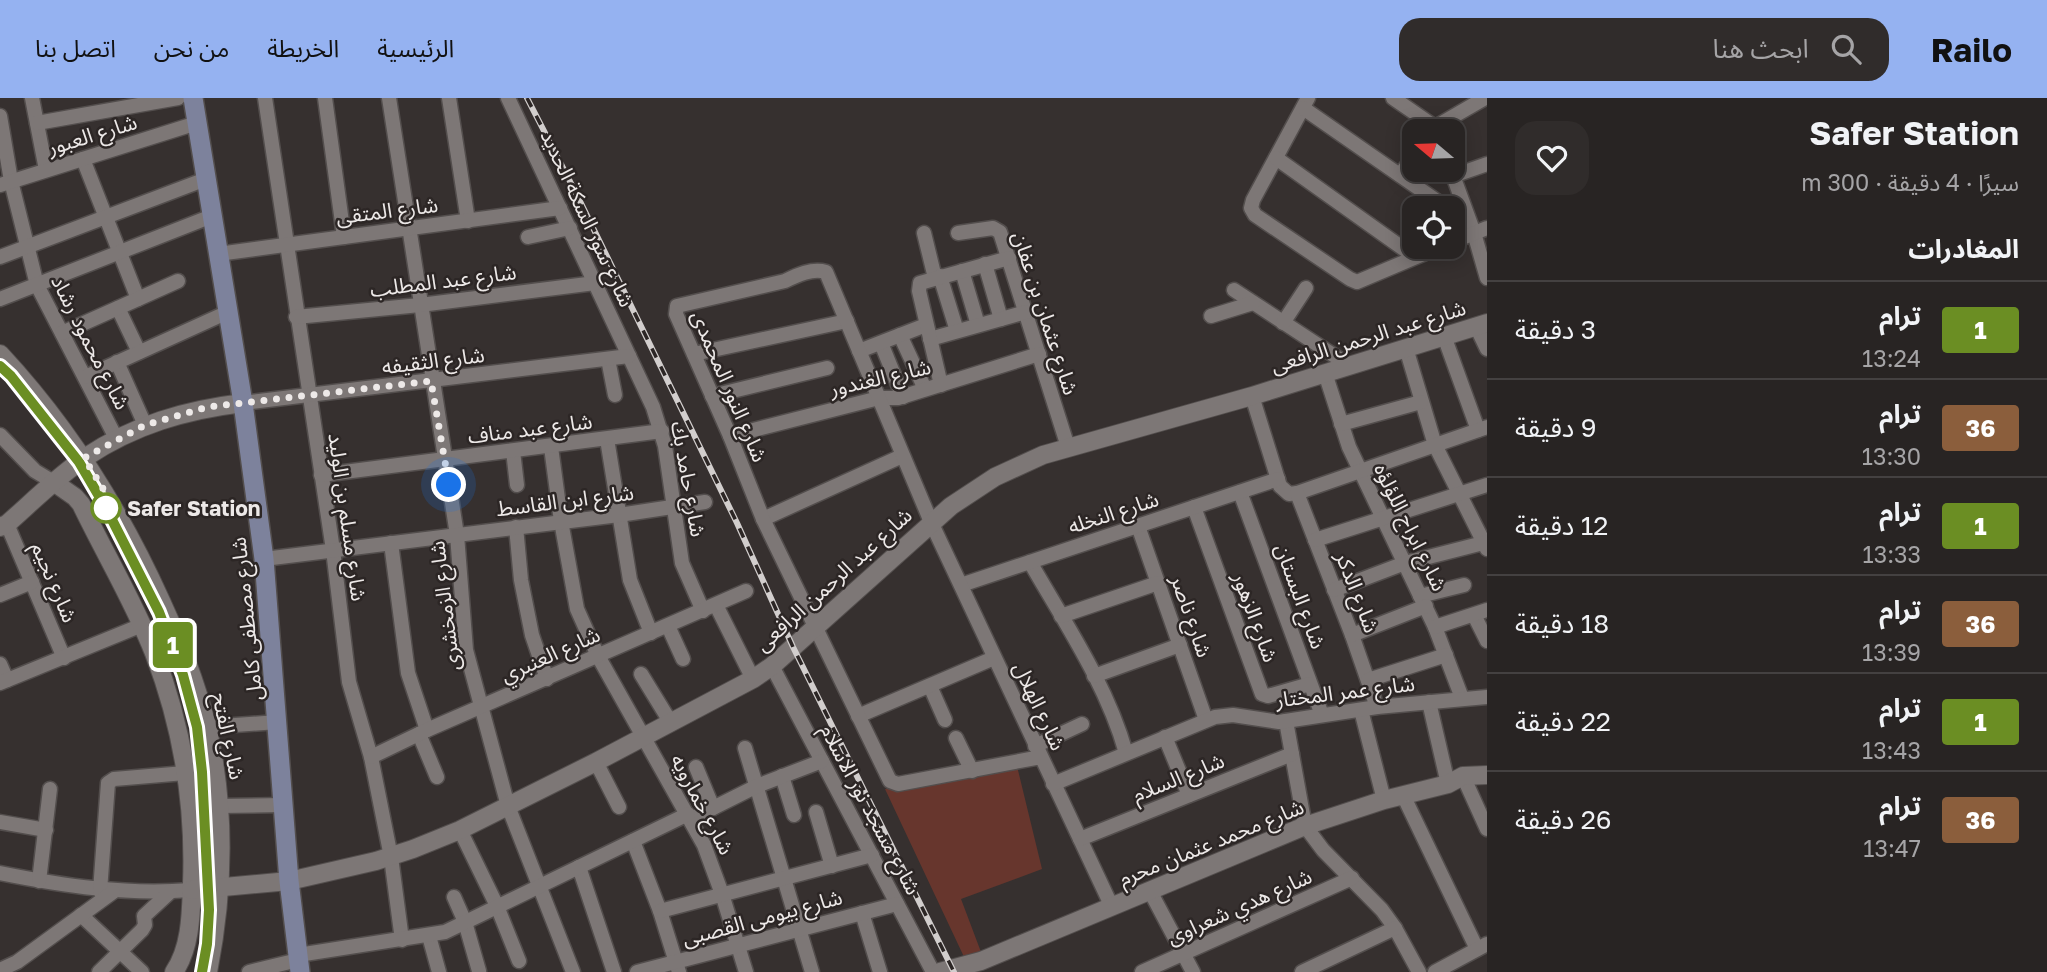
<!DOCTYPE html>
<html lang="ar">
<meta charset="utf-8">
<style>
:root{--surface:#282423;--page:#302c2b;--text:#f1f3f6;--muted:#a5a4a6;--line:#444141;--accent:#95b2f1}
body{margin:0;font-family:"Golos Text","Noto Sans Arabic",sans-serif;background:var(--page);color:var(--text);direction:rtl;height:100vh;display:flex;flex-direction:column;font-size:26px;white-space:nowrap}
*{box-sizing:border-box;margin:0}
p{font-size:23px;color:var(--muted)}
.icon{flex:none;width:38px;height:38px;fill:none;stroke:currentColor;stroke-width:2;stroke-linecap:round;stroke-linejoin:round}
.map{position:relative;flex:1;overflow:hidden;direction:ltr}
.sheet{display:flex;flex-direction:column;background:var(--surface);width:560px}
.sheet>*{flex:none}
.badge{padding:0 14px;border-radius:5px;font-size:24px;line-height:46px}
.needle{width:46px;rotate:289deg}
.fabs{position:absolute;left:1402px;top:21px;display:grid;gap:14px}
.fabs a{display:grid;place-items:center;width:63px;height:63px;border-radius:14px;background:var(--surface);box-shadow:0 4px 18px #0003,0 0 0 2px var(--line);font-size:35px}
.you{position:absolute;width:35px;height:35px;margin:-18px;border:5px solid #fff;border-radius:50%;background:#1a73e8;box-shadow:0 0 0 10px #1a73e833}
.map>.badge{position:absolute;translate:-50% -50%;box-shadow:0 0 0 4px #fff}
h2{padding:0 28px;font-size:26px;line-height:63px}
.round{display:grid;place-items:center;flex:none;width:74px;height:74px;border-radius:21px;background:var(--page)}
.summary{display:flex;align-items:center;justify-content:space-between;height:119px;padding:0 28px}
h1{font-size:33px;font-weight:700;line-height:52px}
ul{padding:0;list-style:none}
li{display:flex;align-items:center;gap:21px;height:98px;padding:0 28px;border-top:2px solid var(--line)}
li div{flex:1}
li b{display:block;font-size:26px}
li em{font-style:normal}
li .badge{min-width:77px;font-weight:700;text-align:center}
header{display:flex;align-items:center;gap:42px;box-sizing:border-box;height:98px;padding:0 35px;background:var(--accent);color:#111}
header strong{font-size:33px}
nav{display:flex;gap:38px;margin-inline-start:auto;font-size:24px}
.search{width:490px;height:63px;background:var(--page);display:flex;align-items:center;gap:18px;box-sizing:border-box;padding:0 24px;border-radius:21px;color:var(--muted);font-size:26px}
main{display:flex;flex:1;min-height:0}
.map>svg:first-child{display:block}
.green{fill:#67362d}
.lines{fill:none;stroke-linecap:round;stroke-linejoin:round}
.minor-casing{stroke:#534e4d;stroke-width:17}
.tertiary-casing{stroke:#534e4d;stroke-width:20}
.secondary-casing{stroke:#534e4d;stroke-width:22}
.minor{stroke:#7d7776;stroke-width:14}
.tertiary{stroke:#7d7776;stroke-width:18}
.secondary{stroke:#7d829c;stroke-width:19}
.rail-casing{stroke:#d2cecd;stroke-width:6}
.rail{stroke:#2c2625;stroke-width:3.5;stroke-dasharray:10;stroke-linecap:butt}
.line-casing{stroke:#fff;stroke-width:16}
.line{stroke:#6b8e23;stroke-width:10}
.walk{stroke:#ede9e8;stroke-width:7;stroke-dasharray:0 12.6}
.stop-dot{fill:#fff;stroke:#6b8e23;stroke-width:3.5}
.labels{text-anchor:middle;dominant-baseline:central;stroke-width:5;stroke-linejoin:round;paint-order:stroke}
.street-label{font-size:21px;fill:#ede9e8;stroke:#2c2625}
.stop-label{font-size:21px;font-weight:bold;fill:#ede9e8;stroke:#2c2625;text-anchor:start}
</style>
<header>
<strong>Railo</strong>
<div class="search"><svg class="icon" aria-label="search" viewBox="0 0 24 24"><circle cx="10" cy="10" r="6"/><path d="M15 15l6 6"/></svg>ابحث هنا</div>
<nav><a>الرئيسية</a><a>الخريطة</a><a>من نحن</a><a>اتصل بنا</a></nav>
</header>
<main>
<section class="sheet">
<div class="summary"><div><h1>Safer Station</h1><p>سيرًا · 4 دقيقة · 300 m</p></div><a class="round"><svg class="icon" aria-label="heart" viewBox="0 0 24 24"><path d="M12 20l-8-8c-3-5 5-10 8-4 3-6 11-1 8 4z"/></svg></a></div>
<h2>المغادرات</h2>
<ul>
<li><span class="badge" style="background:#6b8e23;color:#fff">1</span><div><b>ترام</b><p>13:24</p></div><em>3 دقيقة</em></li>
<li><span class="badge" style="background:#8b5e3c;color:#fff">36</span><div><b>ترام</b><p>13:30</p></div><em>9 دقيقة</em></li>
<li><span class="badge" style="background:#6b8e23;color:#fff">1</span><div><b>ترام</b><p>13:33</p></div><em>12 دقيقة</em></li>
<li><span class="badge" style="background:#8b5e3c;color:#fff">36</span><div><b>ترام</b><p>13:39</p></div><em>18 دقيقة</em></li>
<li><span class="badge" style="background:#6b8e23;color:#fff">1</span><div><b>ترام</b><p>13:43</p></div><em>22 دقيقة</em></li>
<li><span class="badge" style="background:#8b5e3c;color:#fff">36</span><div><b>ترام</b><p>13:47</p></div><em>26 دقيقة</em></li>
</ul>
</section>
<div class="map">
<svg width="1487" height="874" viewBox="0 0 1487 874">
<rect width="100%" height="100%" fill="#36302f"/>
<path class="green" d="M1016,664L1042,771L961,801L981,854L965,861L885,691Z"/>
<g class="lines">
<g class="minor-casing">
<g id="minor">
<path d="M32,0L46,72"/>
<path d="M265,0L333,452L349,584L371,659L391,759L402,842"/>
<path d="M325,0L344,139"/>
<path d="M389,0L457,437L466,552L508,708L573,874"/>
<path d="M449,0L468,123"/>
<path d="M508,0L653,309L665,348L682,465L703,513"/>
<path d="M1308,0L1253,102L1251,110L1255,117L1350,181L1357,184L1440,149"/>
<path d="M1393,0L1435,29L1437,33"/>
<path d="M1303,10L1447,110"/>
<path d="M0,18L11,83L37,187L116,340"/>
<path d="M37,25L178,0"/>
<path d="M1432,33L1435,29L1485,0"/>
<path d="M1276,60L1415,159"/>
<path d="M83,61L138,201"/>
<path d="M1451,72L1474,135L1487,180"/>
<path d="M1400,77L1414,58"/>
<path d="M1453,78L1487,66"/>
<path d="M0,87L197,25"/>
<path d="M924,135L935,180"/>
<path d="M958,135L993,130L1000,134L1068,349"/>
<path d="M528,139L570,130"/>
<path d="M1452,144L1487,130"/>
<path d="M218,156L560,110"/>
<path d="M0,159L206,81"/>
<path d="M985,166L1001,221"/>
<path d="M962,173L978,227"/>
<path d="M940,178L957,233"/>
<path d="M1234,192L1350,268"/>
<path d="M0,201L212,118"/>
<path d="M118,210L139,254"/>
<path d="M1211,218L1253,205"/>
<path d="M296,219L420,207L595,185"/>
<path d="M1283,225L1306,190"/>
<path d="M1476,228L1487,251"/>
<path d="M62,235L178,183"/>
<path d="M900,237L925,291"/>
<path d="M1444,238L1478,332"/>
<path d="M930,241L1026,214"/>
<path d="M881,245L903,299"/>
<path d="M1406,250L1435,347L1487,451"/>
<path d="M859,253L926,227"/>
<path d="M694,256L847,223"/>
<path d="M608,261L615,297"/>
<path d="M117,264L145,327"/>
<path d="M1325,275L1349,349L1435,529L1462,600"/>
<path d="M85,279L228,214"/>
<path d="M941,287L919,193L920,185L1009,160"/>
<path d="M712,298L827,270"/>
<path d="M1252,298L1280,388L1289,396L1297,395L1487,329"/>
<path d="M243,305L629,258"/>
<path d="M1341,326L1421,304"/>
<path d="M0,337L35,373L55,385"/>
<path d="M730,338L879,300H898L1039,256"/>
<path d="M607,341L630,482L651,535"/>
<path d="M551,349L561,423L577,511L598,558L704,747L722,796L746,874"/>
<path d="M513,353L517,387"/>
<path d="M321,377L662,333"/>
<path d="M1240,394L1322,617"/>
<path d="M1297,395L1352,537L1377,609"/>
<path d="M1194,409L1262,596L1268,598L1310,586"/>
<path d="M763,421L902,358"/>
<path d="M7,426L64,560"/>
<path d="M1138,428L1206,622"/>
<path d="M516,429L521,482L532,537L547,581"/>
<path d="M1315,442L1487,387"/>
<path d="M391,445L408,575L427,632"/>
<path d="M264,461L619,417L705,404"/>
<path d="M1030,464C1065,525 1107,587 1126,655"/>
<path d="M961,487L1278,381"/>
<path d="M1334,492L1405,465L1487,444"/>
<path d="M0,497L32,484"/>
<path d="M1420,498L1464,487"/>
<path d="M716,507L753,581"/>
<path d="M1474,517L1487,543"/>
<path d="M1061,518L1158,485"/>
<path d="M668,528L683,561"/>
<path d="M1435,529L1487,512"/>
<path d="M1352,537L1426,508"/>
<path d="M0,566L7,582"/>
<path d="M772,568L933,874"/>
<path d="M641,576L671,625"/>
<path d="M1094,578L1180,547"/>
<path d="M1368,582L1446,557"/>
<path d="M0,585L142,527"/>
<path d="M930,588L945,622"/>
<path d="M1429,604L1448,686"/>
<path d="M1361,612L1384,702"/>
<path d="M858,618L994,560"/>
<path d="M1286,623L1305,728L1323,752L1382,812L1395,830L1419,874"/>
<path d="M207,629L278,624"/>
<path d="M419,636L437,679"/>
<path d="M1165,639L1189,697"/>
<path d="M956,640L972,673"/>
<path d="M1035,648L1082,626"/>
<path d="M745,650L812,874"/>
<path d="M371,659L427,632L746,493"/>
<path d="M1041,659L898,686L890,683L763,421L730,338L676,216L677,208L785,183C797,177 812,170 826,174L931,424L1112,809"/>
<path d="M596,664L619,709"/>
<path d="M696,669L713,710"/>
<path d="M782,678L794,717"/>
<path d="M1463,678L1487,731"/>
<path d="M1053,686L1215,619L1233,617L1279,624L1377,609L1487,599"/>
<path d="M1403,697L1477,851"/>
<path d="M219,708L283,707"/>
<path d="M816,714L832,768"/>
<path d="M691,721L757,688L822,663"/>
<path d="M0,724L46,732"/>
<path d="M460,732L497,808L519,863"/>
<path d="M1080,741L1292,656"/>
<path d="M633,743L660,813L679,874"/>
<path d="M579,769L614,874"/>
<path d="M0,775C65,788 125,797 191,792"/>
<path d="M39,783L50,691"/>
<path d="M100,793L108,685L114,681L185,675"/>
<path d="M1150,793L1193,874"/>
<path d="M454,799L465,824L479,873"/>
<path d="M660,813L872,757"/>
<path d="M862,815L880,874"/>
<path d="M81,817L142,874"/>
<path d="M429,838L439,874"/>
<path d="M298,857L445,834L688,716"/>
<path d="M0,872L17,864L113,794"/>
<path d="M99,874L142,832L145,827L144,818L170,794"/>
<path d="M249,874L298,862"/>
<path d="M637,874L897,806"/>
<path d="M1142,874L1352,780"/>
<path d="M1302,874L1395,830"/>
<path d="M1435,874L1487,846"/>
</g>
</g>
<g class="tertiary-casing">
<g id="tertiary">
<path d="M0,256C68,329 120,412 161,503C184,553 204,604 213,658C225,729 222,803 208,874"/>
<path d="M55,385L75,399L81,406C105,456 134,504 154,555C182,628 195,708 192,786C191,815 191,849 174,874"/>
<path d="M0,429L7,426C32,404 58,378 86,359C134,327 185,312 243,305"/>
<path d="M191,792L289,783L376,763L413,751L460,732L596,664L753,581L772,568L951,408L995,379L1043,357L1252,298L1487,225"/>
<path d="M940,874L981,863L1305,728L1384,702L1448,686L1463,678L1487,677"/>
</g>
</g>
<g class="secondary-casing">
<path id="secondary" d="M193,0L243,305L264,461L289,783L300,874"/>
</g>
<use href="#minor" class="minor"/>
<use href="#tertiary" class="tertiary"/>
<use href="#secondary" class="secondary"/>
<g class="rail-casing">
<path id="rail" d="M527,0L577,97L737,425L793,549L954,874"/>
</g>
<use href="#rail" class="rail"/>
</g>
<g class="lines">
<g class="line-casing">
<path id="line" d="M0,268L11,278L79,364L106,410L159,514L183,577L197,629L202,674L209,812L207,846L202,874"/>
</g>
<use href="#line" class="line"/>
<path class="walk" d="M106,410L112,405L84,360L145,327L208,309L431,283L449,387"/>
</g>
<circle class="stop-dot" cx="106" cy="410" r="14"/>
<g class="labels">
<g class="street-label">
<text transform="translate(92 36) rotate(-17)">شارع العبور</text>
<text transform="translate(387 112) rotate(-7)">شارع المتقى</text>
<text transform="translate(588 120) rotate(65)">شارع سور السكة الحديد</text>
<text transform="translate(443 182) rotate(-7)">شارع عبد المطلب</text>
<text transform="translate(1046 215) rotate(72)">شارع عثمان بن عفان</text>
<text transform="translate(1368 238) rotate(-17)">شارع عبد الرحمن الرافعى</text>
<text transform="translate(91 244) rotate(63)">شارع محمود رشاد</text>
<text transform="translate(433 262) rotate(-7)">شارع الثقيفه</text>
<text transform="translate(880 279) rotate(-13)">شارع الغندور</text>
<text transform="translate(730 288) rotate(67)">شارع النور المحمدى</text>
<text transform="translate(530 330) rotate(-7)">شارع عبد مناف</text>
<text transform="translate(689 381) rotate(80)">شارع حامد بك</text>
<text transform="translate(565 402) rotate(-7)">شارع ابن القاسط</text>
<text transform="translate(1113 414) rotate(-18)">شارع النخله</text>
<text transform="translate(348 419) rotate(82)">شارع مسلم بن الوليد</text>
<text transform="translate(1411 429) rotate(64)">شارع ابراج اللؤلؤه</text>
<text transform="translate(833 481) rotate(-42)">شارع عبد الرحمن الرافعى</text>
<text transform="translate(55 484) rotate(67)">شارع نجيم</text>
<text transform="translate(1358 494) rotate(69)">شارع الدكر</text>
<text transform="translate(1301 498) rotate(70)">شارع البستان</text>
<text transform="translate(444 508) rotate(-97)">شارع الزمخشرى</text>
<text transform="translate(1192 518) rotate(71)">شارع ناصر</text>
<text transform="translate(1256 519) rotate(70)">شارع الزهور</text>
<text transform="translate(246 521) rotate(-96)">شارع مصطفى كامل</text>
<text transform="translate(550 556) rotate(-24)">شارع العنبري</text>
<text transform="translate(1345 593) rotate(-7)">شارع عمر المختار</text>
<text transform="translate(1040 608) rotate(65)">شارع الهلال</text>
<text transform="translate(229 638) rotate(78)">شارع الفتح</text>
<text transform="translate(1178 679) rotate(-22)">شارع السلام</text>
<text transform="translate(703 706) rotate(62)">شارع خمارويه</text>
<text transform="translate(871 711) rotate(62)">شارع مسجد نور الاسلام</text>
<text transform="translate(1211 744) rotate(-22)">شارع محمد عثمان محرم</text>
<text transform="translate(1239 808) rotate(-24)">شارع هدي شعراوى</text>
<text transform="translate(762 819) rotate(-15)">شارع بيومى القصبى</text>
</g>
<g class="stop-label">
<text x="127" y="410">Safer Station</text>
</g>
</g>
</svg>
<div class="fabs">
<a><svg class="needle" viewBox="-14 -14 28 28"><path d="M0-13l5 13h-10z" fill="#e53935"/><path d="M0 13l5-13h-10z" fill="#a5a4a6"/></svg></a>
<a><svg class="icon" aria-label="locate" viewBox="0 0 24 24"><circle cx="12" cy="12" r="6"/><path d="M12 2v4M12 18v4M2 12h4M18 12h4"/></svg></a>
</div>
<div class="you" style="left:449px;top:387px"></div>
<b class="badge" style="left:173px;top:547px;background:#6b8e23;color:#fff">1</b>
</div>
</main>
